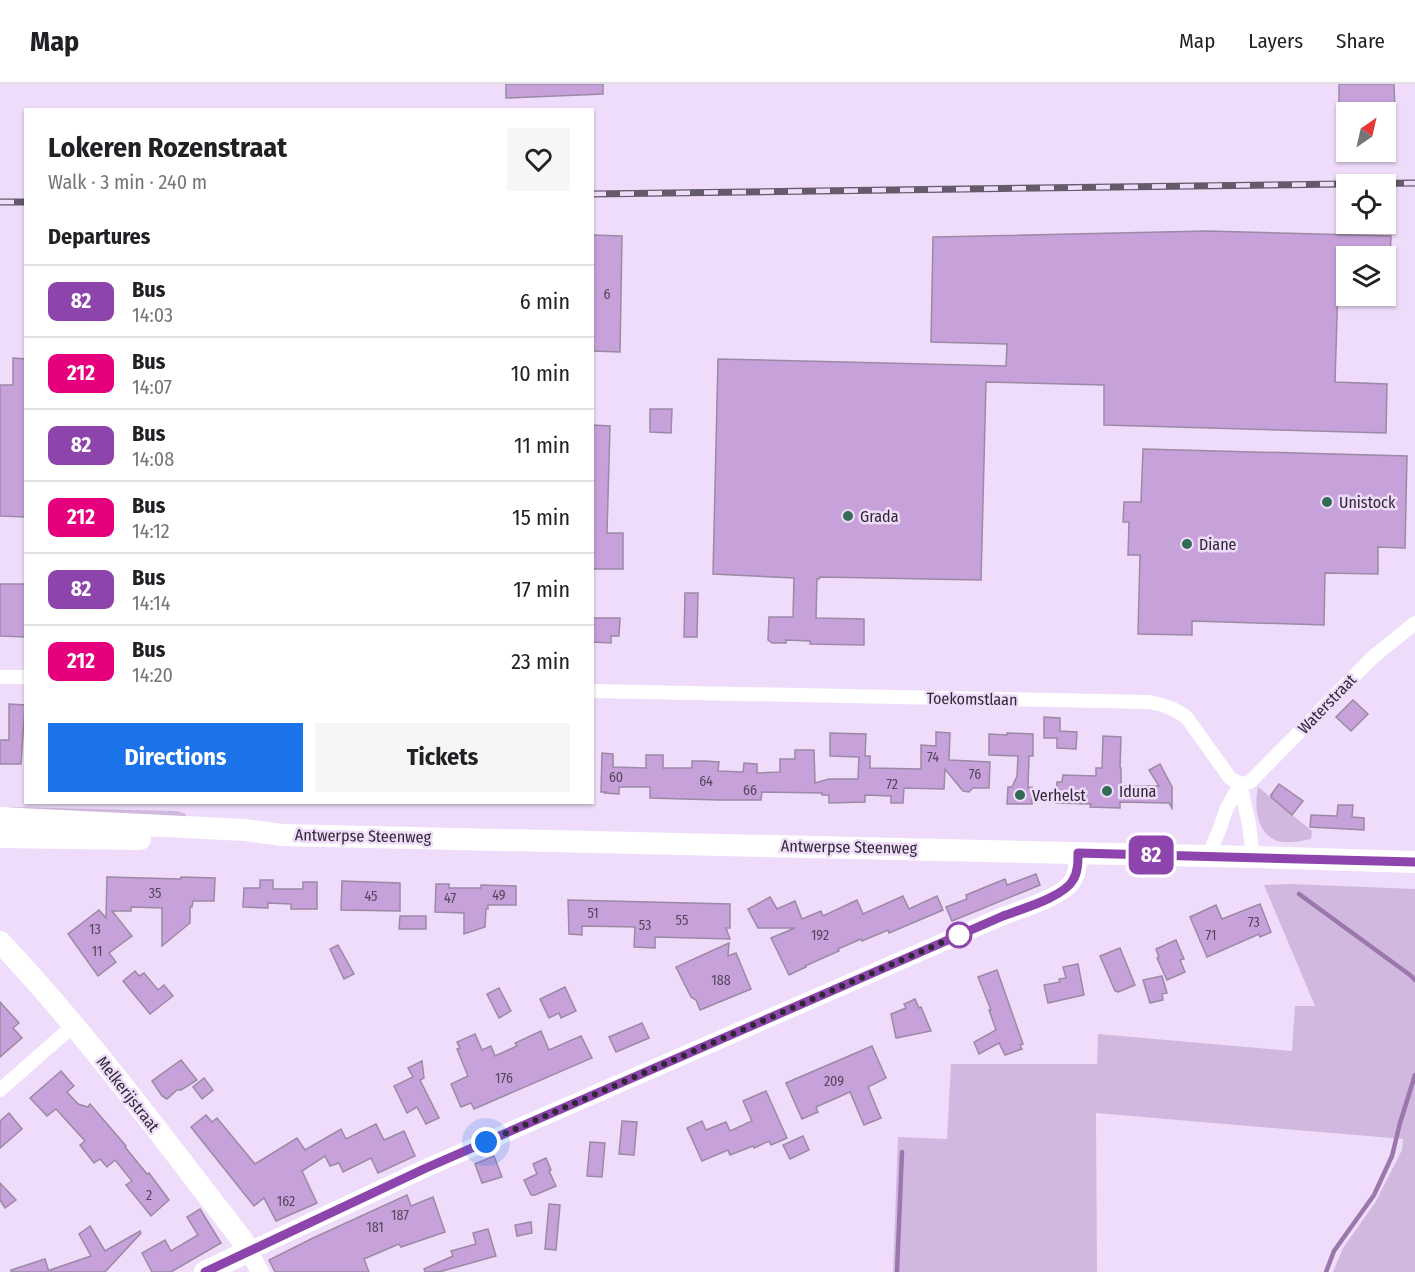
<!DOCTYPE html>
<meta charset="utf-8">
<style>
:root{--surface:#fff;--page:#f6f6f6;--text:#202124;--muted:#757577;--line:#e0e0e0;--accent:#1a73e8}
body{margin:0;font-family:"Fira Sans Condensed",sans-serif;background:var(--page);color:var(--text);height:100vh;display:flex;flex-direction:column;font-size:22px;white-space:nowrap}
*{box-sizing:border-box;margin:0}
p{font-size:20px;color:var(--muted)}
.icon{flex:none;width:33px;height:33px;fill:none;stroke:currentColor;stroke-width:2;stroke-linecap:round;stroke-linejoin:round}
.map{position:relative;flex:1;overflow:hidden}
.sheet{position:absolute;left:24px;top:24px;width:570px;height:696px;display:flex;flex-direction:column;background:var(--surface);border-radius:0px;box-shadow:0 2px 4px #0004}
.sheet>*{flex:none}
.badge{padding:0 12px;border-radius:9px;font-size:21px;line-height:39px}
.needle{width:39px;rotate:34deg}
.fabs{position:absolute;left:1336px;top:18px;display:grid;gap:12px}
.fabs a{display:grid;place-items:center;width:60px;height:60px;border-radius:0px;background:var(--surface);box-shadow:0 2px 4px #0004;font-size:30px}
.you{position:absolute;width:30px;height:30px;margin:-15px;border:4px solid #fff;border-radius:50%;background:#1a73e8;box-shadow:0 0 0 9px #1a73e833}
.map>.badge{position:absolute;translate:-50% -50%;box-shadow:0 0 0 3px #fff}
h2{padding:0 24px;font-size:22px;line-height:54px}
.round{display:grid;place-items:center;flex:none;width:63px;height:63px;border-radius:0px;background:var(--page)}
.headline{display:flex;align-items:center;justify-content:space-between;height:102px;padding:0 24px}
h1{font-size:28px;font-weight:700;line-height:45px}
.action{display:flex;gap:12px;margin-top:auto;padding:12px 24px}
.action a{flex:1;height:69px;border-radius:0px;background:var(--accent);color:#fff;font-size:24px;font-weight:700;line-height:69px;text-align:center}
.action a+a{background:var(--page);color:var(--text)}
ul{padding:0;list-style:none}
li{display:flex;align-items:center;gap:18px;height:72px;padding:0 24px;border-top:2px solid var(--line)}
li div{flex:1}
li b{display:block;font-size:22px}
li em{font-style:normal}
li .badge{min-width:66px;font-weight:700;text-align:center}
header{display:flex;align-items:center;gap:36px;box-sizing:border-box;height:84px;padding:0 30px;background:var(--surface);border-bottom:2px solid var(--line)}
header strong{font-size:28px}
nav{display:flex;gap:33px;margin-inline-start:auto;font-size:21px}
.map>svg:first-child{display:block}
.green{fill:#d1b8de}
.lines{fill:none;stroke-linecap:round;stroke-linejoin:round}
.stream{stroke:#9b77ad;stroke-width:4.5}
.building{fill:#c7a1da;stroke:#9b89a5;stroke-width:1.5}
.minor{stroke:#fff;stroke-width:14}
.tertiary{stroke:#fff;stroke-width:18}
.primary{stroke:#fff;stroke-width:22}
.rail-casing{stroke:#645a6a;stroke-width:7}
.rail{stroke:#efdcfa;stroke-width:4.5;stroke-dasharray:14;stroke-linecap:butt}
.line-casing{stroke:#fff;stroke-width:14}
.line{stroke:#8e44ad;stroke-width:9}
.walk{stroke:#302934;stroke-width:6;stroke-dasharray:0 10.8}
.poi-dot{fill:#336c54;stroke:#efdcfa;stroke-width:2}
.stop-dot{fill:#fff;stroke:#8e44ad;stroke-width:3}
.labels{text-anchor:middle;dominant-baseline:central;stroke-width:5;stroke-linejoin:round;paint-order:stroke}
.number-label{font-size:14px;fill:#56475e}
.poi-label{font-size:16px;fill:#302934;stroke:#efdcfa;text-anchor:start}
.street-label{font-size:16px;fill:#302934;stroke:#efdcfa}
</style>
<header>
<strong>Map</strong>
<nav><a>Map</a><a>Layers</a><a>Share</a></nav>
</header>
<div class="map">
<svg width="1415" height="1188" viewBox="0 0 1415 1188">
<rect width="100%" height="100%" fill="#efdcfa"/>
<g class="green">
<path d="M1258,703L1312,747L1311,755C1301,757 1288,760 1278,757C1256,750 1254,721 1258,703Z"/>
<path d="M9,723L177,727L186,730L185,734L8,730Z"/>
<path d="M1289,800L1415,805V1188H1333L1343,1164L1375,1119L1402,1066L1403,1055L1096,1029L1097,1188H893L898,1053L947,1055L951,980H1097L1098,950L1292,967L1295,922H1315L1264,801Z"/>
</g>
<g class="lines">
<g class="stream">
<path d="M1299,810L1410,891L1415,896"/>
<path d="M897,1188L902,1068"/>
<path d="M1326,1188L1334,1167L1374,1111L1392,1072L1400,1039L1415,991"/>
</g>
</g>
<g class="building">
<path d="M506,0H603V10L506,14Z"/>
<path d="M1339,0H1394L1395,27L1339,28Z"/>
<path d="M1207,147L1391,152L1390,172H1347V200H1338L1335,298L1387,300L1386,349L1104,341V301L986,298L981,496L820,493L819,495H817L816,534L864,535V561L810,560V557L786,556V559H772L768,556L769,533H793L794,494L713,490L718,275L1006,282L1007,260L931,258L933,153Z"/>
<path d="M592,151L622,152L620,268L592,267Z"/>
<path d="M13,274L26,275V433L0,432V301H13Z"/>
<path d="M650,325H672L671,349L650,348Z"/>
<path d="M592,341L610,342L607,449H623V485H592Z"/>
<path d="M1143,365L1407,372L1405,464L1378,463V490L1325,489L1324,541L1192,537V551L1138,550L1140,471H1128L1129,438H1123L1124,418H1141Z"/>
<path d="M0,500H26V553L0,552Z"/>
<path d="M685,509H698L697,553H684Z"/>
<path d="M592,534H620L619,552H611V559L592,558Z"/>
<path d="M1353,616L1368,630L1351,647L1336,633Z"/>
<path d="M9,620L25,621L21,680H0V657L1,656H9Z"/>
<path d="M1044,633L1060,634V647L1077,648L1076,665L1057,664V654H1044Z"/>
<path d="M936,648L950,649L949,676L990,678L989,704H973L969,708L963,707L945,685L944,705L904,704L903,719H891V712L865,711V718L829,719V711H822V709L762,708L761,716H719L650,714V703H619V710L605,709L606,708H601L602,669L613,670V683L646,684V671H663V684H692V677H705L719,678L718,687L743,688L744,679L757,680V689L780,688V675H795V666H814L815,699L829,695H858L859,673L830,672V649L866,650L865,672H870V684L921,685V661L936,662Z"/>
<path d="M1007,649L1033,650V672H1029L1028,704L1032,703V720H1007L1008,703H1012L1017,692L1018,672L989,671V650L1007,651Z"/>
<path d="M1103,652L1121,653L1120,684H1121V702H1159L1149,686L1160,680L1172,703V724L1169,719L1120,718V724L1090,723L1091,720L1056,719L1057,698H1062L1063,691L1096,692V684H1102Z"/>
<path d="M1279,700L1303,717L1292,731L1271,713L1272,711H1271Z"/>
<path d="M1338,721H1353L1352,733L1364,734V746L1310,743L1311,731L1337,732Z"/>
<path d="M1036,790L1040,801L952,837L946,823L967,815L966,811L1005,795L1007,801Z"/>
<path d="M107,793L181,795V793L215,794L214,817H193L192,823H190V839L162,862V824L131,823V827H112L132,852L109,869L116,878L98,892L68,850L99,826L106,834Z"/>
<path d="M260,796H273V805H303V798H317V825H291V820L268,819V824L243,823L244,804H260Z"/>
<path d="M342,797L400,799V827L341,826Z"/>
<path d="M436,800H449V804H481V801L516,802V821H488V825H486L485,843L464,850V829L435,828Z"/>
<path d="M903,812L909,825L937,812L943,826L889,849L888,846L862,857L861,855L838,865L839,867L805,882L806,883L789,891L771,854L795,844H758L748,825L770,813L777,825L795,817L802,835L821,827L823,832L857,816L863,830Z"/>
<path d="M568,816L730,820V844H726L730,855L655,853V864L634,863L635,843L582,842V851L569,850Z"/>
<path d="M1260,820L1271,848L1260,853L1259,850L1207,873L1190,833L1216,821L1222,835Z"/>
<path d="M400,832H426V845H399Z"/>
<path d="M1176,856L1184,875L1180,876L1185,888L1167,896L1157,874L1159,873L1156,865Z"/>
<path d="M729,859L728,872L736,869L751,905L700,926L696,916L691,913L676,883Z"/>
<path d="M338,861L354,890L344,895L330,865Z"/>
<path d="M1120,864L1135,901L1118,908L1117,907H1115L1100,872Z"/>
<path d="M1078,880L1084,911L1048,919L1044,901L1060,898L1059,895L1066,894L1063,883Z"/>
<path d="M997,886L1023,960L1020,961L1022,965L1005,971L999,959L979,970L974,958L996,946L989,926H991L978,893Z"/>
<path d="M135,887L139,892L144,889L158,906L164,901L173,912L150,930L123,897Z"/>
<path d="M1162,892L1167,909L1162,910L1163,916L1150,919L1143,896Z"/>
<path d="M565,903L576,927L561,934L559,929L549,934L540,915Z"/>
<path d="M499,904L511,927L499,934L487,910Z"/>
<path d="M915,915L919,924L921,923L931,947L896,954L891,930L906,924L904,920Z"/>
<path d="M0,918L19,939L13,944L22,954L0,973Z"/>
<path d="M642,939L649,954L616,968L609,953Z"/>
<path d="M541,947L549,966L581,952L592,974L474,1025L471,1019L461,1023L451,1000L468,992L457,965L460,964L457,958L475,950L482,966L491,962L495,972L517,962L515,959Z"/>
<path d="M872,962L886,994L868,1003L881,1034L864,1041L850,1008L816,1023L818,1028L802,1035L786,999Z"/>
<path d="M181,976L197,996L181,1006H177L167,1015L162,1012L152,997Z"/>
<path d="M422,977L424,994L420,996L439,1034L426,1040L417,1023L407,1029L394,1002L413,993L408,984Z"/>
<path d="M61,987L74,1002L67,1008L78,1020L88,1023L90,1020L126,1062L125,1063L147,1090L149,1089L169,1116L151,1132L126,1101L132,1097L115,1076L107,1083L100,1075L94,1079L80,1061L85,1057L56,1025L47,1032L30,1014Z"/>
<path d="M204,994L213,1006L202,1015L193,1003Z"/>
<path d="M766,1007L787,1054L771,1061L769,1057L754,1064L753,1062L730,1071L728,1066L702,1077L687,1044L702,1037L706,1046L726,1038L730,1047L752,1037L743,1017Z"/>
<path d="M9,1029L22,1045L0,1064V1037Z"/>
<path d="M206,1031L212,1038L217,1034L255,1080L297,1054L305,1066L341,1045L346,1055L376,1040L384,1056L404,1047L415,1072L378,1089L371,1074L343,1088L339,1079L330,1082L325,1072L302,1087L317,1119L276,1137L264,1114L254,1122L191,1043Z"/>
<path d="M622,1037L637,1038L634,1071L619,1070Z"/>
<path d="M803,1052L809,1066L790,1075L783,1061Z"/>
<path d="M590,1058L605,1059L602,1093L587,1092Z"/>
<path d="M494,1072L502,1093L482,1099L475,1080Z"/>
<path d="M546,1074L551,1086L549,1087L556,1102L535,1111H531L524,1096L537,1090L533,1080Z"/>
<path d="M0,1099L16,1116L5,1124L0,1116Z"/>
<path d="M407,1111L411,1122L433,1113L445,1148L401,1163L399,1160L364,1175L369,1188H275L269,1176L313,1154Z"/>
<path d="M549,1120L560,1121L556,1166L545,1165Z"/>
<path d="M200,1125L221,1159L171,1188H152L142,1169L165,1156L171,1167L198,1151L187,1133Z"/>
<path d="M531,1138L532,1149L517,1152L515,1141Z"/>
<path d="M90,1142L105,1167L140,1147L141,1149L105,1188H51L50,1186L91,1172L79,1150Z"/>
<path d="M488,1145L496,1172L439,1188H425L424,1185L453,1172L451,1167L476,1160L473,1149Z"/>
<path d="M45,1175L49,1188H11V1186Z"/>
</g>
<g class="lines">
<g class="minor">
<path d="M0,593H26"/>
<path d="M592,607L1149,618C1163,621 1175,624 1187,634L1230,694L1240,700L1249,740L1253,773"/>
<path d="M1240,700L1250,698L1373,573L1415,539"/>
<path d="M1208,772L1220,744L1226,726L1240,700"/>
<path d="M0,1006L74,941"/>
</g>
<path class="tertiary" d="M260,1188L249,1167L426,1084L1003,832C1021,825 1064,813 1073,796C1078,788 1078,778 1078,769"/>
<g class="primary">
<path d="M0,734L245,746L282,751L1253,773L1415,778"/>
<path d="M0,753L140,755"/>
<path d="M0,858C87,950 162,1053 240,1153L249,1167L205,1188"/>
</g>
<g class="rail-casing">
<g id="rail">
<path d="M592,110L1415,99"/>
<path d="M0,118H26"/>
</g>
</g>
<use href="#rail" class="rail"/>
</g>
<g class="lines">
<g class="line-casing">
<path id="line" d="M205,1188L426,1084L1003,832C1021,825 1064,813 1073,796C1078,788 1078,778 1078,769L1415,778"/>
</g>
<use href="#line" class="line"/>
<path class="walk" d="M486,1058L959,851"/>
</g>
<g class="poi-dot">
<circle cx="1327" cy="418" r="6"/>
<circle cx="848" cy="432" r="6"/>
<circle cx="1187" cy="460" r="6"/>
<circle cx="1107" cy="707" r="6"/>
<circle cx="1020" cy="711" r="6"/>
</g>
<circle class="stop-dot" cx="959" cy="851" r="12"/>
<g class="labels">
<g class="number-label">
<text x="607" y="210">6</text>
<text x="933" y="673">74</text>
<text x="975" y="690">76</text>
<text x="616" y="693">60</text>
<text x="706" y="697">64</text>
<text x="892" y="700">72</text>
<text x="750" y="706">66</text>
<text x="155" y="809">35</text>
<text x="499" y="811">49</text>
<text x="371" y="812">45</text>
<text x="450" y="814">47</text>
<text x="593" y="829">51</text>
<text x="682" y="836">55</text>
<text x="1254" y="838">73</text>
<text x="645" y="841">53</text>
<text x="95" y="845">13</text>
<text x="820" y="851">192</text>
<text x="1211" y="851">71</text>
<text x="97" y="867">11</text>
<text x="721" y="896">188</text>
<text x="504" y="994">176</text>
<text x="834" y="997">209</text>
<text x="149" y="1111">2</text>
<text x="286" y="1117">162</text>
<text x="400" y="1131">187</text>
<text x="375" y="1143">181</text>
</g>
<g class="poi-label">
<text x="1339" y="418">Unistock</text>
<text x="860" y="432">Grada</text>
<text x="1199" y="460">Diane</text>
<text x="1119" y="707">Iduna</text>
<text x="1032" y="711">Verhelst</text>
</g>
<g class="street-label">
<text transform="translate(972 615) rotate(1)">Toekomstlaan</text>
<text transform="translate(1327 620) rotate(-46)">Waterstraat</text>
<text transform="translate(363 752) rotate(1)">Antwerpse Steenweg</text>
<text transform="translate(849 763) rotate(1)">Antwerpse Steenweg</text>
<text transform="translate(128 1010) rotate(52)">Melkerijstraat</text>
</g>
</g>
</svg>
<div class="fabs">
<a><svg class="needle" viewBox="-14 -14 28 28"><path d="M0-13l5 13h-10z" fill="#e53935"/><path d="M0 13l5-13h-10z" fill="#757577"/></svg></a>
<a><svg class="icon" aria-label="locate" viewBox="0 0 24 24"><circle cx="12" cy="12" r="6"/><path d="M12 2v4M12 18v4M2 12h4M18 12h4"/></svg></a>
<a><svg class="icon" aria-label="layers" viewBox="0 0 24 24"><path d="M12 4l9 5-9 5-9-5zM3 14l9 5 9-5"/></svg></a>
</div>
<div class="you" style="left:486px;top:1058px"></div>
<b class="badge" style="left:1151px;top:771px;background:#8e44ad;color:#fff">82</b>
<section class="sheet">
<div class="headline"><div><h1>Lokeren Rozenstraat</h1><p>Walk · 3 min · 240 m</p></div><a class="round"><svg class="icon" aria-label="heart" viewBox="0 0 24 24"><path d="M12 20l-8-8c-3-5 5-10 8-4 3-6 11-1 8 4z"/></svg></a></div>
<h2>Departures</h2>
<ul>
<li><span class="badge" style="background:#8e44ad;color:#fff">82</span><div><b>Bus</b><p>14:03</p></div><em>6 min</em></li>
<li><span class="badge" style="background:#e6007e;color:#fff">212</span><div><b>Bus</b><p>14:07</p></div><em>10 min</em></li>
<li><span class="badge" style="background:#8e44ad;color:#fff">82</span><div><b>Bus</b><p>14:08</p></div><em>11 min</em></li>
<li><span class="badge" style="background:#e6007e;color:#fff">212</span><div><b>Bus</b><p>14:12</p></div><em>15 min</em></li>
<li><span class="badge" style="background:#8e44ad;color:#fff">82</span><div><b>Bus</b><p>14:14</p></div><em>17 min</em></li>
<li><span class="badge" style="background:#e6007e;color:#fff">212</span><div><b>Bus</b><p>14:20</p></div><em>23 min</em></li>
</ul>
<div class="action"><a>Directions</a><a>Tickets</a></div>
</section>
</div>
